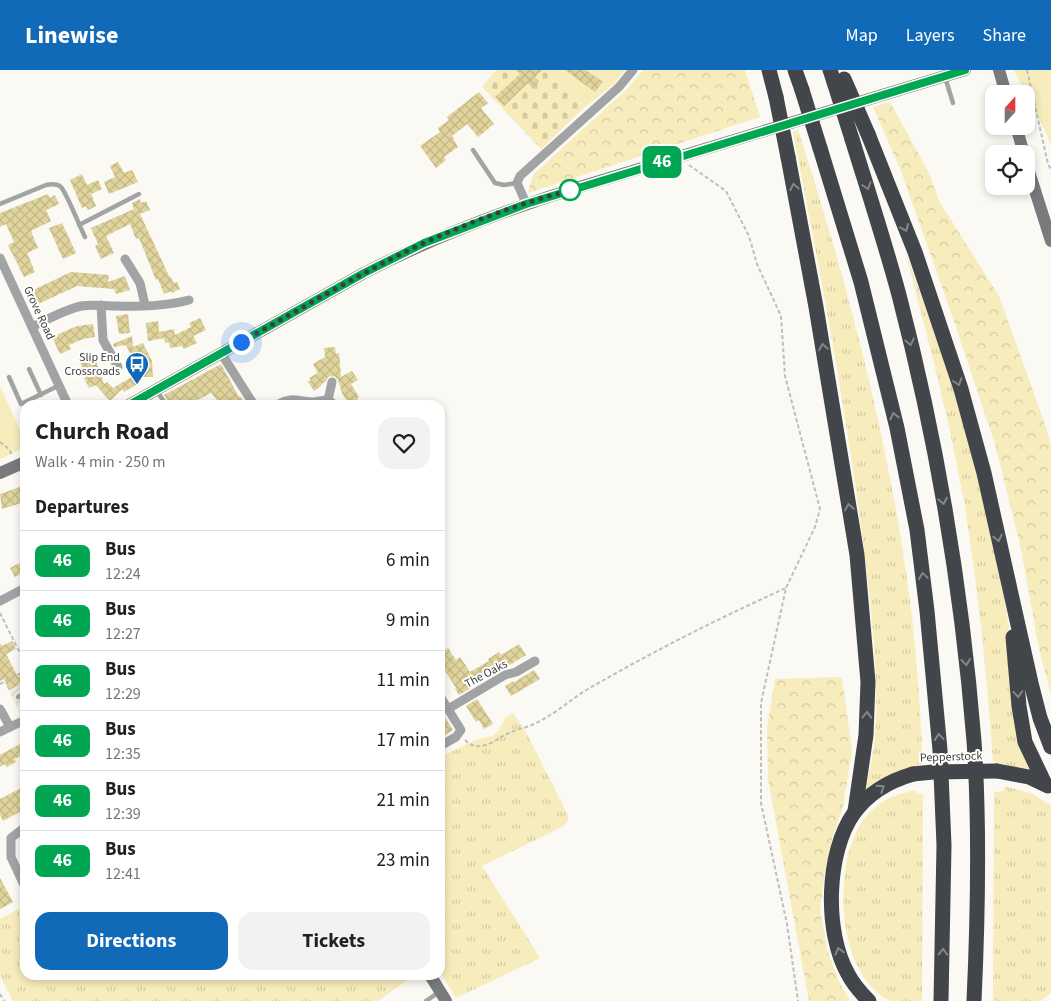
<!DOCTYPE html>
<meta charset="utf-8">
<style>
:root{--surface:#fff;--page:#f2f2f2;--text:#202124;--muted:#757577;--line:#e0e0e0;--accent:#116ab7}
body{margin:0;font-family:"Source Sans 3",sans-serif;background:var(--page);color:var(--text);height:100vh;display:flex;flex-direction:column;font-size:19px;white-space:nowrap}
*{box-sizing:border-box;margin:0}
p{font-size:16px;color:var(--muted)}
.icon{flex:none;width:28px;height:28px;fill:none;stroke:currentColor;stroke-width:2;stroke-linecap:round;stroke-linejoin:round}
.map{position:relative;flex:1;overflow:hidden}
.panel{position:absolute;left:20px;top:330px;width:425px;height:580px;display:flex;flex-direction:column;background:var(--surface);border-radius:15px;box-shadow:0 2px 8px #0003}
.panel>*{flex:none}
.badge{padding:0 10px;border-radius:8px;font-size:18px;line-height:32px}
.needle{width:32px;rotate:21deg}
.buttons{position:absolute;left:985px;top:15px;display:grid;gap:10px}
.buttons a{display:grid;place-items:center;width:50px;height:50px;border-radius:10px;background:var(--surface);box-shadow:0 2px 8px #0003;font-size:25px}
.you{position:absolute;width:25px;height:25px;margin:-12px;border:4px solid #fff;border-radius:50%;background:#1a73e8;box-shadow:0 0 0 8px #1a73e833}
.map>.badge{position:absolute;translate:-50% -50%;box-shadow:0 0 0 2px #fff}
h2{padding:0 15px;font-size:19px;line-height:45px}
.round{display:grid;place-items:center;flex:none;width:52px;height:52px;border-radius:15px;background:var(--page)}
.headline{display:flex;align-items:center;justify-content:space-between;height:85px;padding:0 15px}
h1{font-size:24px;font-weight:700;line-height:38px}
.button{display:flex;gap:10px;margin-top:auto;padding:10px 15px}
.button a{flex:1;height:58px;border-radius:15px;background:var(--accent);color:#fff;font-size:20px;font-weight:700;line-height:58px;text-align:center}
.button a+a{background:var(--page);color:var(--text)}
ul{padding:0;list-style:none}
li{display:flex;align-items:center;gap:15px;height:60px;padding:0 15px;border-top:1px solid var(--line)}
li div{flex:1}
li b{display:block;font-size:19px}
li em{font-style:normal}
li .badge{min-width:55px;font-weight:700;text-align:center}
header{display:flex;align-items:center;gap:30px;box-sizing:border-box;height:70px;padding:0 25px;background:var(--accent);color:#fff}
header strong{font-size:24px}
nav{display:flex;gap:28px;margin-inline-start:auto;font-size:18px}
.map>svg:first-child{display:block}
.industrial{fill:url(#industrial-furrows)}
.grass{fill:url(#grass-tufts)}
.forest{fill:url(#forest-crowns)}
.cemetery{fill:url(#cemetery-stones)}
.park{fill:#f7ecbc}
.building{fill:url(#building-cross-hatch)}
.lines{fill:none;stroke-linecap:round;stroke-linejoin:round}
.path{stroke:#bfbfba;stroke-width:2;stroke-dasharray:4 2.5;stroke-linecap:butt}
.lane{stroke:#a1a3a5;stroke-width:4.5}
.street{stroke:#a1a3a5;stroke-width:9}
.secondary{stroke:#787a7d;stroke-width:12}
.highway{stroke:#424549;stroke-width:15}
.highway-bridge{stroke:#424549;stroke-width:15}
.oneway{stroke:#848689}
.line-casing{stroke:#fff;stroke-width:11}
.line{stroke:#00a651;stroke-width:8}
.walk{stroke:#3d3d3b;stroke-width:5;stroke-dasharray:0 9}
.stop-dot{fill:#fff;stroke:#00a651;stroke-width:2.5}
.labels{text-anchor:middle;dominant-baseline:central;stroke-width:4;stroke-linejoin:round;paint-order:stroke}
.street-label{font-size:12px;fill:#3d3d3b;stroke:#fff}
.poi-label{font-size:12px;fill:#3d3d3b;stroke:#fff;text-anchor:end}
</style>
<header>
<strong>Linewise</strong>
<nav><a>Map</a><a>Layers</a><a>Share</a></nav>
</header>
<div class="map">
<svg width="1051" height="931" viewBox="0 0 1051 931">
<defs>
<pattern id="industrial-furrows" width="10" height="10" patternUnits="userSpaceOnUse" patternTransform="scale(1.25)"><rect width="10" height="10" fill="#f0ede1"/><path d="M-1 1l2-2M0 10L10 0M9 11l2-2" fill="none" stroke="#cfccc2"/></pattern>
<pattern id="grass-tufts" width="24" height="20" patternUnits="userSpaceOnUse" patternTransform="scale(1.25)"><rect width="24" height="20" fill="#f7ecbc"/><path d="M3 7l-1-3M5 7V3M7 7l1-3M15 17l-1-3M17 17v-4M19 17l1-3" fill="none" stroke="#d5cba2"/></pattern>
<pattern id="forest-crowns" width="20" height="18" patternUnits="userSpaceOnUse" patternTransform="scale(1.25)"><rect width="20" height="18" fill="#f7ecbc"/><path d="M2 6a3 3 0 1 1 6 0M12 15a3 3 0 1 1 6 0" fill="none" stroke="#d5cba2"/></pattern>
<pattern id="cemetery-stones" width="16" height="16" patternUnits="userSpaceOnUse" patternTransform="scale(1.25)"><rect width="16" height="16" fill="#f7ecbc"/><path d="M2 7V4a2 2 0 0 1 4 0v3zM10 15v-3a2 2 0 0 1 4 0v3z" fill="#d5cba2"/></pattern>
<pattern id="building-cross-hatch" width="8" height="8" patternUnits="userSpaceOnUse" patternTransform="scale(1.25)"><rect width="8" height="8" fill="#e0d49c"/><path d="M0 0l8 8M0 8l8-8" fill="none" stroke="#c1b787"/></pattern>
</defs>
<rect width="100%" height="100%" fill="#faf9f3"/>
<path class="industrial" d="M25,603V640L20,643L5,613Z"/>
<g class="grass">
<path d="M798,60C848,214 889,371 910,531C917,585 920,639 923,693L866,720C870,698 875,676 876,653C878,580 868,507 858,435C841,310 817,186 793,62Z"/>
<path d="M905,180L962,342L999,499L1034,702L993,692C987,605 978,517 964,432C949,347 926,263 905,180Z"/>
<path d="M513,643L526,662L568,745V750L564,756L482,796L540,888L456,928L440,902V687L478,669L492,666L498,661L506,647Z"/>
<path d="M1004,716L1033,724L1051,736V923L1041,931H993L994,722L1004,721Z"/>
<path d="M916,720L917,724H923L922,931C913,931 901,931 892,931C886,930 880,925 876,921C836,887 834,789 864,749C877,732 896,723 916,720Z"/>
<path d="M25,835V905H412L413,906L378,931H13L0,906V849Z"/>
</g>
<g class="forest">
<path d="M643,0H745L760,47L528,123L533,105L628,18Z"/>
<path d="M890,32L929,103L939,131L999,226L1046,357L1051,377V625L1039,579L1021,479L995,374L955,254L901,101L873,37Z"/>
<path d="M842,607L852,681L843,737L832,769L825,801L820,840L828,883L840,913L850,931H809L768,709L767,658L775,609Z"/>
</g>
<path class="cemetery" d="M496,0H552L584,38L541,79L482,17Z"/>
<g class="park">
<path d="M552,0H625L614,14L584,38Z"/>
<path d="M1014,0H1051V76L1048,67Z"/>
<path d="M0,316L25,371V377L0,389Z"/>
</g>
<g class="building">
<path d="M516,0H542L535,7L539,11L532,18L528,13L504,36L495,27L520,4Z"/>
<path d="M565,0H586L603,12L595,22Z"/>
<path d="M479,22L488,33L481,38L494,54L478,67L467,54L452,66L458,77L444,87L446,90L436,98L420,76L440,62L438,58L449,50L447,47Z"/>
<path d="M118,92L124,103L132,100L138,112L109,124L104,112L115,107L110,96Z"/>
<path d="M82,104L87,115L98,110L102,119L91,124L96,136L88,140L86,136L82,138L70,110Z"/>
<path d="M48,124L50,128L55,125L59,134L46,140L51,151L31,161L38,178L27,183L35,202L24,207L8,175L14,172L6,154L0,157V143Z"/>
<path d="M140,129L141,133L146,131L150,140L140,144L169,206H170L174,213L177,212L180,219L172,223L171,221L164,224L158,209L156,210L139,168L136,169L130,154L106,166L114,183L101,189L95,176L98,174L91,158L134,139L132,133Z"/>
<path d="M62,153L76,183L63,189L49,158Z"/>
<path d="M71,202L109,205L108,212L125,206L130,220L116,224L114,219L77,216L36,235L29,222Z"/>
<path d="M128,244L130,263L119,264L116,246Z"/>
<path d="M200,248L206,260L193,266L197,273L184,279L182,276L170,278L169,272L165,273L164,268L148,271L146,253L158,251L159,262L174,259L175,265L191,257L189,253Z"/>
<path d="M93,254L95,267L83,269L69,275L71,279L60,284L52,267L77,256Z"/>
<path d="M132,266L133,277L143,273L152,291L153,307H141L126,275L114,277L113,274Z"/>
<path d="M335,277L336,284L339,283L341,307L352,301L358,310L351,314L359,327L357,328L361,335H349L342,323L338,310L334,306L328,307L326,311L321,315V316L314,321L308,312L311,310L309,308L318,303L313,294L325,287L324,278Z"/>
<path d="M93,283L104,314L107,312L113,318L135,305L139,313L124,322L122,319L110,331L96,315L89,318L84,308L86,307L80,292L84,290L83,287Z"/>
<path d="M221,294L239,327L240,326L246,335H221L211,323L188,335H170L164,325Z"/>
<path d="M25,415V432L2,439L0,424Z"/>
<path d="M25,490V502L15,507L10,498Z"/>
<path d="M12,571L16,579L6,584L18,607L25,604V612L9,620L4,609L0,611V573L2,576Z"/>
<path d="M519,574L526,585L508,596L506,593L495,600L494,598L469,613L471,618L459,625L455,619L456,618L440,593V583L448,578L456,590L460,587L470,602L489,591L488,589L499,582L501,585Z"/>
<path d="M534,600L540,609L511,626L505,616L513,611V613Z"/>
<path d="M477,629L493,654L484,659L479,650L476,652L466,636Z"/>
<path d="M440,639L453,660L440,668Z"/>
<path d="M25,671V684L14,689L16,692L7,697L5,694L0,697V685Z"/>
<path d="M25,716V739L3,751L0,745V729Z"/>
<path d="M0,808L13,832L0,839Z"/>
</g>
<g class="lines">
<g class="path">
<path d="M1027,0L1048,94L1051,99"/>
<path d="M689,95L726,121L749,166L757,194L781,246L785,306L820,439L815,457L786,518L761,633V733L787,854L798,931"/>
<path d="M77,332L91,335"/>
<path d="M0,372L9,379L12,385"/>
<path d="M0,543L25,593"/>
<path d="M0,614L25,601"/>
<path d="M465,670C470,675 475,677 482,676C493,674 499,667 509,663C517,659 526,658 534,654C554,645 570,630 588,619C652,582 719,548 786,518"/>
<path d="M0,924L4,931"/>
</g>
<g class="lane">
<path d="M945,7L953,33"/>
<path d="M473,80L495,113L504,115L517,113"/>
<path d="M0,134L46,115C51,114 57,113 61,117C67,124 80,157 85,167"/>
<path d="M79,155L139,124"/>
<path d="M29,299L41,325"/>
<path d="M9,307L21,334L58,316"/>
<path d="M157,321L166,335"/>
<path d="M18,627L25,623"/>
<path d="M426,931L439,922"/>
</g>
<g class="street">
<path d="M526,133L517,113L520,106L619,17L633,0"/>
<path d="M0,188L68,335"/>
<path d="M125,189L140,213L145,235"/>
<path d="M101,235L103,270L118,297"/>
<path d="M32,257C48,249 64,240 81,236C93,234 104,236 116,236C137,237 168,236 189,230"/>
<path d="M221,283L254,335"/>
<path d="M328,330L332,312"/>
<path d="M277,335C292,326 296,331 312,332C317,332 323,330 328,330L335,335"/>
<path d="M0,531L25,518"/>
<path d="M440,626L461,660L456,667L440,676"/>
<path d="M0,639L10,657L25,650"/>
<path d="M448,639L505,605L516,602L535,591"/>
<path d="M0,662L10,657"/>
<path d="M25,757L11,768V787L25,817"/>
</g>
<g class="secondary">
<path d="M999,0L1006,24"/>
<path d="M1016,56L1024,84"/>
<path d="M1026,92L1051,171"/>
<path d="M129,335L364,203C434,167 507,139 583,116L965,0"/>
<path d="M0,403L25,392"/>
<path d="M430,905L446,931"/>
</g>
<g class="highway">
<path d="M769,0L776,27"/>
<path d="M795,0L802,20"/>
<path d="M830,0L834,12"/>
<path d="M868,64L915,182L961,319L984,403L1031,613L1040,648L1051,677"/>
<path d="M852,69C868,121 885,173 899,225C937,371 962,521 974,671C980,758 978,845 974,931"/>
<path d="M820,78L861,212L897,358L917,460L927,541L940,680L944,775L941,931"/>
<path d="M788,87L816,237L857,485L868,612L866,665L855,741"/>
<path d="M1013,567L1019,636L1025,672L1045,714"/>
<path d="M997,701L1029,707L1048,716"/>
<path d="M869,931C861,923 853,914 848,904C824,862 826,782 854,743C869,722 889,711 913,704"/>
</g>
<g class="highway-bridge">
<path d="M844,9L868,64"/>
<path d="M834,12L852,69"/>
<path d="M802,20L820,78"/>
<path d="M776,27L788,87"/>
<path d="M913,704L933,702L997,701"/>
</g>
</g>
<defs><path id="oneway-chevron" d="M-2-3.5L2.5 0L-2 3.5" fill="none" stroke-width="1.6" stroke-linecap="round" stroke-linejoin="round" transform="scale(1.25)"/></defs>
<g class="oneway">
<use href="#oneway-chevron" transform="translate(867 116) rotate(72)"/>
<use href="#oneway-chevron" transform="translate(794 117) rotate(-101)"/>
<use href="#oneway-chevron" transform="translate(905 158) rotate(68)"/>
<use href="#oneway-chevron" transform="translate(910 272) rotate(77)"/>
<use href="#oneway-chevron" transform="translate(823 277) rotate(-99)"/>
<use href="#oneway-chevron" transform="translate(958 312) rotate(72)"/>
<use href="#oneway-chevron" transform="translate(894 346) rotate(-104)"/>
<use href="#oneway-chevron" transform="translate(943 431) rotate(80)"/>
<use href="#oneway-chevron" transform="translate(849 437) rotate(-99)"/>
<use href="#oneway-chevron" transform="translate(998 468) rotate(77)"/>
<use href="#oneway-chevron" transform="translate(923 506) rotate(-98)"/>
<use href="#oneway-chevron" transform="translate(966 592) rotate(84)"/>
<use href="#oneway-chevron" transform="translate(1018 624) rotate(86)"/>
<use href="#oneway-chevron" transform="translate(867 645) rotate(-88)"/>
<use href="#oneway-chevron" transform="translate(939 667) rotate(-95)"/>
<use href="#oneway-chevron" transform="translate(881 718) rotate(-35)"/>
<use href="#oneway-chevron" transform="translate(839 881) rotate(-105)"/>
<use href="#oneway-chevron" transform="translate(943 882) rotate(-89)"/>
</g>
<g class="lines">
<g class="line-casing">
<path id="line" d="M129,335L364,203L424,173L526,134L965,0"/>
</g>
<use href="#line" class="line"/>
<path class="walk" d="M241,272C294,243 345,212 399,185C453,158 512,136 570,120"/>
</g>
<defs>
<g id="bus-pin" transform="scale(1.25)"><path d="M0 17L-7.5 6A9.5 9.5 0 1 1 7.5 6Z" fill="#116ab7" stroke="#fff"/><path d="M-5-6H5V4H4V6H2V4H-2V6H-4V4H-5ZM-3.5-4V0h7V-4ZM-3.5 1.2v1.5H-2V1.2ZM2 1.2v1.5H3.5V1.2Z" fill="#fff"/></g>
</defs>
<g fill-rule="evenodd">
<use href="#bus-pin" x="137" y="294"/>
</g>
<circle class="stop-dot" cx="570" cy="120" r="10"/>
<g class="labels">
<g class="street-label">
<text transform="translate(39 243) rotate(65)">Grove Road</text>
<text transform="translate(486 604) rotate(-28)">The Oaks</text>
<text transform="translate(951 687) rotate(-2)">Pepperstock</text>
</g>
<g class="poi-label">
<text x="120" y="287">Slip End<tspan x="120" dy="14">Crossroads</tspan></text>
</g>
</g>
</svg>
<div class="buttons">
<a><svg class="needle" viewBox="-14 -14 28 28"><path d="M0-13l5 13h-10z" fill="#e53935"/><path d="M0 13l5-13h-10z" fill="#757577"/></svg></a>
<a><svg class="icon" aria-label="locate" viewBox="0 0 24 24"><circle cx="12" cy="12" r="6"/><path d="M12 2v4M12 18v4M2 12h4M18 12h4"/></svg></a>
</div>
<div class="you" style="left:241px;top:272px"></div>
<b class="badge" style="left:662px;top:92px;background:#00a651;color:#fff">46</b>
<section class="panel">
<div class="headline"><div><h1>Church Road</h1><p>Walk · 4 min · 250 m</p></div><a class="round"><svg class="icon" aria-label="heart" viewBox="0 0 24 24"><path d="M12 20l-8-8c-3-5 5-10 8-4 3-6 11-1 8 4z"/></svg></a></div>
<h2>Departures</h2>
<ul>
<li><span class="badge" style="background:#00a651;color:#fff">46</span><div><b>Bus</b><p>12:24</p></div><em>6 min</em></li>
<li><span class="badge" style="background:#00a651;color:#fff">46</span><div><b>Bus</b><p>12:27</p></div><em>9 min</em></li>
<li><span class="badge" style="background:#00a651;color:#fff">46</span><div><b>Bus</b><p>12:29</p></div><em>11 min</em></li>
<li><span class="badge" style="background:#00a651;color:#fff">46</span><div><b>Bus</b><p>12:35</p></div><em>17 min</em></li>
<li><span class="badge" style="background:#00a651;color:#fff">46</span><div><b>Bus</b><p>12:39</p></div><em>21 min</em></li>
<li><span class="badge" style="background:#00a651;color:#fff">46</span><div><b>Bus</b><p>12:41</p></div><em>23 min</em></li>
</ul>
<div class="button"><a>Directions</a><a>Tickets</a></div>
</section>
</div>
